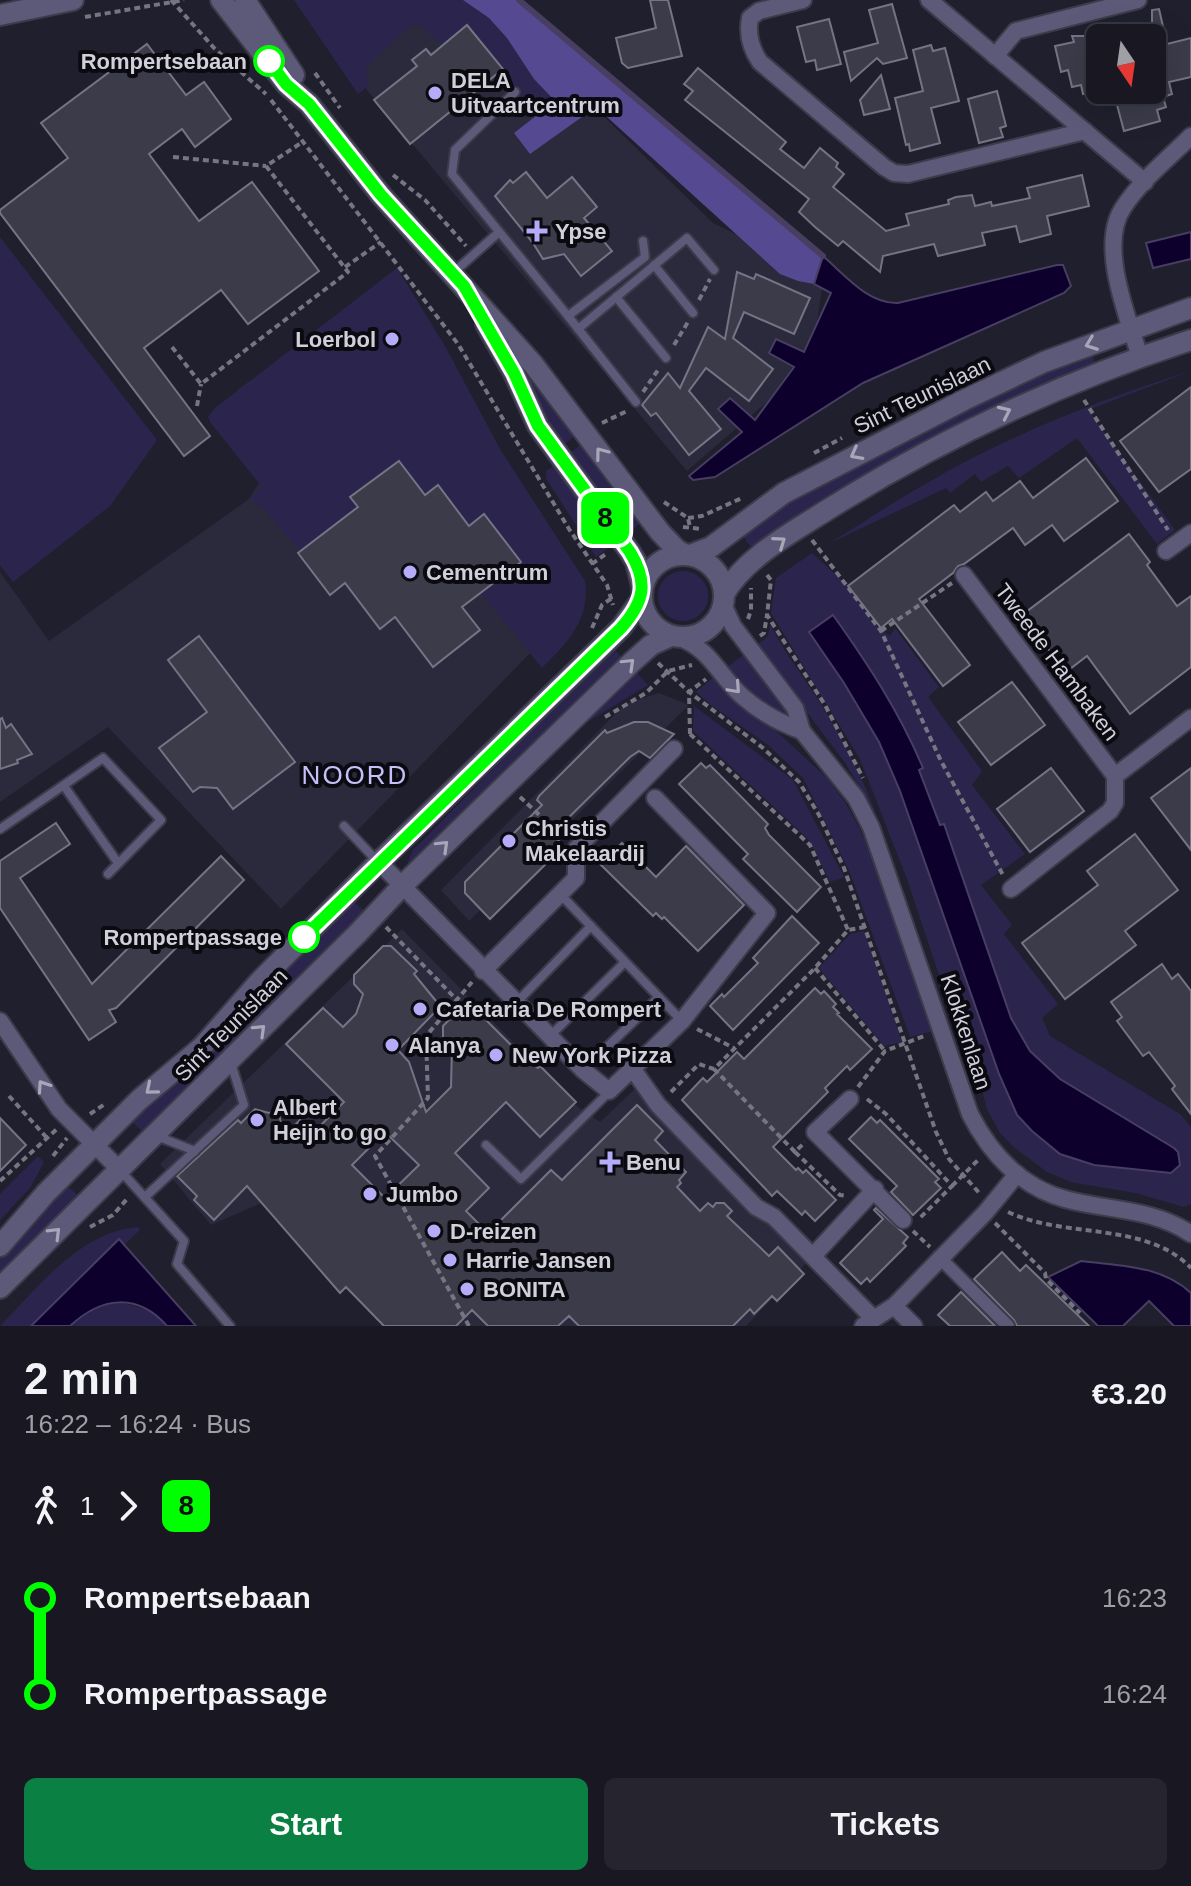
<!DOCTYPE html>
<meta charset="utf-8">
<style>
:root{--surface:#181722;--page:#25242f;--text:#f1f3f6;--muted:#9f9fa5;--line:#363640;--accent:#0b8043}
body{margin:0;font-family:Arial,sans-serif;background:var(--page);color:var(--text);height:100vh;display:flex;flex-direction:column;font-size:30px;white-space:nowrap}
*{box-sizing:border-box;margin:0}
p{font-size:26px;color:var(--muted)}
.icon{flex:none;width:44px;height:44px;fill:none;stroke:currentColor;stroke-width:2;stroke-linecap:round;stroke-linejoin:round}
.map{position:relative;height:1326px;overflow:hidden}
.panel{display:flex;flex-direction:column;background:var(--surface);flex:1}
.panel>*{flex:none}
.badge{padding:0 16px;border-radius:12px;font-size:28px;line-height:52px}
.needle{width:52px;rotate:167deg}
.fabs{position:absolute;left:1086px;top:24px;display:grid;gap:16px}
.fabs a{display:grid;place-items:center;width:80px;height:80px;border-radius:12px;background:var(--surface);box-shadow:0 8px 32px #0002,0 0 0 2px var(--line);font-size:40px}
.map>.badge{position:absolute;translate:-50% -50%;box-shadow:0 0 0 4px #fff}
.legs{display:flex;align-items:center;gap:12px;height:88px;padding:0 24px;font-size:26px}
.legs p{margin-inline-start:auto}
.overview{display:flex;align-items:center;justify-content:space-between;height:136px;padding:0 24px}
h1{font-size:44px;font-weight:600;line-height:60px}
.button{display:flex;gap:16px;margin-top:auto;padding:16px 24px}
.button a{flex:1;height:92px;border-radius:12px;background:var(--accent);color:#fff;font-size:32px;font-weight:600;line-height:92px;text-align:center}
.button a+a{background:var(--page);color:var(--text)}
ul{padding:0 24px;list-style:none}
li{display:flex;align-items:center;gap:28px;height:96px;font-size:30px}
li i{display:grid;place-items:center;width:12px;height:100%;margin:0 10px;background:currentColor}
li i::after{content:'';width:20px;height:20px;margin:-10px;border:6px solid;border-radius:50%;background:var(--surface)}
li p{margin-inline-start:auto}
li:first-child i{background:linear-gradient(#0000 50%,currentColor 0)}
li:last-child i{background:linear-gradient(currentColor 50%,#0000 0)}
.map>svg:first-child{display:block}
.built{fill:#2b293c}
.green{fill:#2b254d;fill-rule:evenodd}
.forest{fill:#554a91}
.water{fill:#0d002d;stroke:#483e61;stroke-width:2}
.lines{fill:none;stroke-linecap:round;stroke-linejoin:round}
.stream{stroke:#483e61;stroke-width:6}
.building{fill:#3c3b4a;stroke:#757485;stroke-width:2;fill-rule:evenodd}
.service-casing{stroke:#3c3b49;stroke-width:12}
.pedestrian-casing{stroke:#3c3b49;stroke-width:16}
.minor-casing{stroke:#3c3b49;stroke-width:20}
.tertiary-casing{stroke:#3c3b49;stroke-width:24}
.path{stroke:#767581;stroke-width:4;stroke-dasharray:6 4;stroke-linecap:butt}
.service{stroke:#5c5979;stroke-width:8}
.pedestrian{stroke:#5c5979;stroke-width:12}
.minor{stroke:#5c5979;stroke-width:16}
.tertiary{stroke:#5c5979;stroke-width:20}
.oneway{stroke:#a8a6b8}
.line-1-casing{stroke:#fff;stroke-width:18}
.line-1{stroke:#0f0;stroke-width:12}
.stop-1-dot{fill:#fff;stroke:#0f0;stroke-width:4}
.poi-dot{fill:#b4acf9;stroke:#0a0a10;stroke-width:3}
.labels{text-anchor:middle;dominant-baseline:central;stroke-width:8;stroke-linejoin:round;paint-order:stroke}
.stop-label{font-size:22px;font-weight:bold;fill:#d1d0da;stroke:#0a0a10;text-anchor:end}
.poi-label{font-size:22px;font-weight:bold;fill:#d1d0da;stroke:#0a0a10;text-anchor:start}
.street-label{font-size:22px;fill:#d1d0da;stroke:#0a0a10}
.quarter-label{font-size:26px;letter-spacing:2px;fill:#c4c0f9;stroke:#0a0a10}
</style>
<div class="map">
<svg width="1191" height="1326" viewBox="0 0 1191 1326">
<rect width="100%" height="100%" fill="#201f2d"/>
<g class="built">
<path d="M433,0H493L592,105L713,223L824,277L815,335L768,401L687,471L356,77L380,41Z"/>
<path d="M387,287L573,609L281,909L108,727L0,802V572L49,641L249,499L274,459L237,390Z"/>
<path d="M659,693L689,705L469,921L441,890L625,704Z"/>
<path d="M402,929L574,1104L600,1122L639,1085L813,1256L746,1326H383L264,1202L211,1225L160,1164Z"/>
</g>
<g class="green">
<path d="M294,0H463L489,18L507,38L533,79L556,101L535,117L501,75L505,71L492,56L473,46L480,40L467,24L444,43L437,41L420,25L411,26L365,67L369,85L358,94Z"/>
<path d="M0,237L157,440L110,506L13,582L0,565Z"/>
<path d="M397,268L445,346L500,449L585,581C591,618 567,644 542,668L480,592L520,561L485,515L469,526L438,485L425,495L399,461L351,497L362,513L301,551L261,506L249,499L262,487L210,422L208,417L215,408Z"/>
<path d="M1090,351L1096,365L755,552L741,534C847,455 971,406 1090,351Z"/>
<path d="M523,367L577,434L560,448L521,370Z"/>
<path d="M1191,371L1088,410L1175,530L1157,544L1077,438L1019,478L1008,466L981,482L975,474L950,493L946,488L828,544C861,524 893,502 927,483C1007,436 1103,398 1191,371Z"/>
<path d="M583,443L642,522L626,535L566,456Z"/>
<path d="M556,464L615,543L596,557L546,478V471Z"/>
<path d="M812,553L845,583L879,629L890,636L895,628L939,687L928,697L982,771L972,785L1025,854L981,885L1012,925L1004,934L1058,1004L1042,1018L1050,1036L1180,1114L1191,1127V1204L1184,1207L1135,1193L1071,1182L1047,1172L1015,1148L1000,1133L987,1109L974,1059L955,1006L943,987L907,879L860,759L771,613L776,578ZM832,615L923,768L919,769L940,826L944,824L1011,1018L1030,1051L1060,1079L1174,1148L1094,1165L1060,1154L1032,1131L1017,1115L999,1074L900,791L879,742L844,683L809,632Z"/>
<circle cx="683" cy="596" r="25"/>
<path d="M770,624C785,654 806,680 824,709C845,743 863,779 877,816L844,761L756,646L768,636Z"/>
<path d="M613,647L623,659L409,867L408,861L413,850Z"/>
<path d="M745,654L789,713L788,715C765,711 742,685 727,667Z"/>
<path d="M634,670L648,685L574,730L521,782L509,799L505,795Z"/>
<path d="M714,677L740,704L775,730L827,778L845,802L860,829L875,865L933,1031L910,1037L850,873L803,778L767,744L711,705L696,692Z"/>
<path d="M694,706L793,780L844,877L830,882L810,841L693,731Z"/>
<path d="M355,903L367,913L145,1134L128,1118L334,918Z"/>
<path d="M864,931L902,1042L884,1046L819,968L850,934Z"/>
<path d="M38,1156L44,1162L30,1188L0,1220V1194Z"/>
<path d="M66,1185L81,1198L0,1280V1256Z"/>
<path d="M138,1227L140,1230L124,1245L119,1239L31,1326H0C39,1287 79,1232 138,1227Z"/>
<path d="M120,1302L151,1311L167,1326H70C86,1311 99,1305 120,1302Z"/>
</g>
<path class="forest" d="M463,0H519L823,256L814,284L798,281L780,274L596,107L530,154L514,133L555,101L534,79L507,38L489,18Z"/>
<g class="water">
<path d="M1191,232V259L1153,268L1146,243Z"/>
<path d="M823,256C845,275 868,304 898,303L1057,265H1063L1071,286L1064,293L863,383L715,477L693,480L689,476L742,432L718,409L730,398L755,420L794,367L769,353L776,339L804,352L831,293L814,284Z"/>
<path d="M833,615C868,664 900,713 923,768L919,770L940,825L944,824L1011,1018L1030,1051L1060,1079L1174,1148L1178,1152L1180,1165L1171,1173L1094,1165L1060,1154L1032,1131L1017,1115L999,1074L900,791L879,742L844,683L809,632Z"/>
<path d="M119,1239L196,1326H167C137,1292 101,1297 70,1326H31Z"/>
<path d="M1081,1261C1120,1266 1161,1265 1191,1293V1326H1174L1149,1301L1123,1326H1098L1048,1277Z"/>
</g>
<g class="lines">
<path class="stream" d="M519,0L823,256"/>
</g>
<g class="building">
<path d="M650,0H668L682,56L628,68L622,63L616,38L656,28Z"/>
<path d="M892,4L907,58L883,64L877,58L851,81L844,52L878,43L869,10Z"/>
<path d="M1159,9L1167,44L1191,38V77L1169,82L1172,94L1163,97L1166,107L1157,110L1160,121L1124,131L1113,90H1152V10Z"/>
<path d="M829,19L841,64L817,70L815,60L806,62L797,27Z"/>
<path d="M467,25L503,69L410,144L374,100L417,66L412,60L426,49L431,55Z"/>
<path d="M1072,36H1088L1095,66L1100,68V90L1083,94L1081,85L1072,87L1068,70L1061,72L1055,46L1074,42Z"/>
<path d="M147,44L186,95L204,82L231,119L195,147L182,129L149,154L199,221L252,182L319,271L248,324L221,290L144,348L210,436L184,456L0,213V210L68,158L41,123Z"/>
<path d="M931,45L933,51L945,48L959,101L931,108L940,143L910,151L909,144L906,145L895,98L923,91L913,50Z"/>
<path d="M698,68L786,142L780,149L804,168L820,148L838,163L836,167L844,174L833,187L886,231L909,225L906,214L949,204L948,200L956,197L972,195L975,206L991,202L992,206L1030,198L1027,188L1082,175L1089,206L1047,216L1051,234L1020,242L1016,226L982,233L985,245L938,256L934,244L883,256L880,272L843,241L838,246L815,227L799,212L809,199L685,100L693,91L684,84Z"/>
<path d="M881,75L890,109L864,115L860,100Z"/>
<path d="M997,91L1006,126L1000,128L1003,137L979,143L968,99Z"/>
<path d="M526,172L547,198L572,177L597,207L584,218L612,251L581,276L564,254L543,259L533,243L495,196L510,180L513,183Z"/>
<path d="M737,272L754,279L756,274L810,298L794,334L744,312L733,338L773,369L749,401L706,368L689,391L721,429L689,455L656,413L651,416L642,405L668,373L680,388L708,327L725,339Z"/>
<path d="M1191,387V469L1159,492L1120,441Z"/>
<path d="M1086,458L1118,501L1064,541L1052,525L1025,545L1013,528L964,564L958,566L953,573L919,599L970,665L943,686L892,619L881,628L848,586L954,505L960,512L986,492L993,501L1020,481L1033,498Z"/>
<path d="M399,461L425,495L438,485L469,526L484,514L521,562L462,607L480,630L433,667L395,617L380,629L345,583L330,595L298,553L358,507L350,497Z"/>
<path d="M1129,534L1150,562L1147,565L1177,606L1191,596V667L1130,714L1087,656L1066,672L1022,615Z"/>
<path d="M199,636L295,762L233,809L217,788L200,787L193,792L159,748L207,712L168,660Z"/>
<path d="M1012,682L1045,725L991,765L958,722Z"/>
<path d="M2,718L6,728L11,724L32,754L17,760L18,763L0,769V719Z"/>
<path d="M634,722H648L674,734L650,758L639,751L630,757L552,834L564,846L490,919L465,893V882L542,805L537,800L539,796L605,730L607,733Z"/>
<path d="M701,763L706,768L710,765L768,824L765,828L769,835L821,887L797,912L743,859L748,854L679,784Z"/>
<path d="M1051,768L1084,811L1030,852L997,809Z"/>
<path d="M1191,768V850L1151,798Z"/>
<path d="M56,823L70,844L20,878L92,984L221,856L244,880L116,1008L109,1010L116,1022L89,1040L0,908V861Z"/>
<path d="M1135,834L1178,890L1125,931L1136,945L1065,999L1022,943L1098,885L1087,871Z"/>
<path d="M622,843L656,877L686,846L744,905L698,951L664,917L662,919L656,913L653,916L600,864Z"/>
<path d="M792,916L819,943L733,1030L710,1006L722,994L724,997L758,963L753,958Z"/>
<path d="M383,946H391L417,971L414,974L436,1001L437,1010L398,1050L409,1062L426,1112L451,1087L452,1046L443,1037V1026L454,1015L460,1020L473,1007L526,1060L538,1068L540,1066L576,1102L540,1137L506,1102L455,1153L489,1188L466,1211L488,1233L551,1170L562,1180L637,1105L663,1131L655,1140L686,1172L679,1180L681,1183L677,1187L700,1211L708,1203L713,1207L716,1203H724L732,1211L727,1216L769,1256L778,1247L804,1274L777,1301L772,1296L754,1314L750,1309L733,1326H579L569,1316L558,1326H488L472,1310L456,1326H384L346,1287L340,1293L247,1186L214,1220L194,1200L197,1196L177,1176L238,1120L241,1123L255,1109L269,1113L278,1110L284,1136L300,1120L313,1133L344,1102L286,1044L323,1008L343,1027L356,1014L363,994L354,984V975ZM385,1132L419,1165L385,1198L352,1165Z"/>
<path d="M1162,964L1172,979L1178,974L1191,991V1114L1172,1089L1175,1086L1149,1052L1143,1056L1117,1021L1122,1017L1111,1002Z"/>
<path d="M815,988L821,994L824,991L836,1004L833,1007L839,1013L837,1014L872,1049L850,1070L847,1066L825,1088L828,1092L773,1147L796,1170L798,1168L803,1173L806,1170L836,1200L815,1221L805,1211L802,1215L777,1191L772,1196L682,1100L703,1078L707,1082L737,1052L744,1059Z"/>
<path d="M871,1117L877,1123L880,1120L939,1179L935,1182L941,1188L913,1215L891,1192L897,1186L849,1139Z"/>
<path d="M0,1118L26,1145L0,1171Z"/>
<path d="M876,1208L908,1237L903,1243L906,1246L870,1282L867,1278L861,1284L840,1263L883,1219L874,1210Z"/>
<path d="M1002,1252L1020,1271L1026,1265L1089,1326H1017L1014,1320L974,1279Z"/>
<path d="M961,1292L995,1326H950L938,1315Z"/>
</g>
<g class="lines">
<g class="service-casing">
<g id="service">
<path d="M515,92L455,150L452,174L568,316L645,257L643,241"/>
<path d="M654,265L693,313"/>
<path d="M454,272L498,233"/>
<path d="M616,297L666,358"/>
<path d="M568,316L636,402"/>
<path d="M578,329L687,238L714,270"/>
<path d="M64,786L118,863"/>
<path d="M344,826L378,862"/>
<path d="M0,829L103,758L161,820L108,874"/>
<path d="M560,894L682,1021"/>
<path d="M516,1003L591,926"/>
<path d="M549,1037L625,962"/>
<path d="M583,1070L659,997"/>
<path d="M154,1135L195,1151"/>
<path d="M486,1145L521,1179L609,1092"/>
<path d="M119,1169L184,1241L177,1264L230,1326"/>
<path d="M145,1197L244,1105L231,1063"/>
</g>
</g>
<g class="pedestrian-casing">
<path id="pedestrian" d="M939,1257L1008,1326"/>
</g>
<g class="minor-casing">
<g id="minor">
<path d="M803,0L759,11L750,18C747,34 751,49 760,62L884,167L894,173L908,174L1085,131"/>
<path d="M929,0L1145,182"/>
<path d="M995,56L1016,31L1138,0"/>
<path d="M1140,357C1128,318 1098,245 1123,208C1140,181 1169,158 1191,136"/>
<path d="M1166,551L1191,533"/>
<path d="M964,575L1115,776V803L1110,811L1011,889"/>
<path d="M723,604L733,626L795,708L802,731L856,798L871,827L970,1114C990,1153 1021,1187 1065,1199C1108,1211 1153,1208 1191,1234"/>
<path d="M678,637C712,650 718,675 742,696C760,712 780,723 802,731"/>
<path d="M1115,776L1191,718"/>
<path d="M379,862L583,1070L609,1091L682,1021L767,913L655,798"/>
<path d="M483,971L576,878V849L674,749"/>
<path d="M0,1021L59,1109L119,1169"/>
<path d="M632,1068L658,1105L756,1207L774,1217L874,1319"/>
<path d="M850,1099L815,1132L903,1220"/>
<path d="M813,1256L875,1189"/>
<path d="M894,1306L914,1326"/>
<path d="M863,1326L894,1306L985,1213L1017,1174"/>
</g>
</g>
<g class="tertiary-casing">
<g id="tertiary">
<path d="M221,0L286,84L309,104L381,195L533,364L660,532L677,550L686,555"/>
<path d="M245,0L294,75"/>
<path d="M0,15L73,0"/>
<path d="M486,324L514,373L538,426L630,552L636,562L642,586"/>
<circle cx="683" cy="596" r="41"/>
<path d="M690,555L711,547L784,493L964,400L1044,362L1191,308"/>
<path d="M724,594C746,557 791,533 827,510C942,438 1062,382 1191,340"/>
<path d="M0,1246L46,1193L139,1100L202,1047L259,982L379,862L621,628L641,600"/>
<path d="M0,1288L358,933L402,886L632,662L651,645L671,636"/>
</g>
</g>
<g class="path">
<path d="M171,0L215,49L266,94"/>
<path d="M85,17L184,0"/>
<path d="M315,73L340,108"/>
<path d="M271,100L458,344L569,529L607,585L613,605"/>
<path d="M173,157L266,166"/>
<path d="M393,175L425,200L466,246"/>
<path d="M345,267L381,242"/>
<path d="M699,300L710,279"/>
<path d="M674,345L688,322"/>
<path d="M172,347L201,384L348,272L266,166L304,141"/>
<path d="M643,392L658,370"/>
<path d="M1084,400L1168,530"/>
<path d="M197,406L201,384"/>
<path d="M602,423L627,411"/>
<path d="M814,453L842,438"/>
<path d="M664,502L688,518L690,527"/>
<path d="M688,518L702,516L742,498"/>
<path d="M683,527L702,529"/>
<path d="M812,540L881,631L941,761L1003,875"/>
<path d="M592,564L607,553"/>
<path d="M767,575L771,580L767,615L825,705L863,778"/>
<path d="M748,619L751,610V588"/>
<path d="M592,628L602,605L612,598"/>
<path d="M881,631L952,583"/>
<path d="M760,636L764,633L767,615"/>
<path d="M658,663L689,692L763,748L799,782L819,815L844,868L936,1132L949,1159L981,1195"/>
<path d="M605,717L646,693L668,671L692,665"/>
<path d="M690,734L810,845L848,930"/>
<path d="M690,734L689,692L706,679"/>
<path d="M520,797L563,837"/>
<path d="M386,927L456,999"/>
<path d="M815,968L885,1051"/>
<path d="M697,1029L734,1048"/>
<path d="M714,1069L795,1152L805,1142"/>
<path d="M858,1087L885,1051L924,1036"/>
<path d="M671,1092L699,1064L714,1069L815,968L848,930L865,927"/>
<path d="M9,1096L47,1138"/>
<path d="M867,1099L886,1114L952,1186L920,1218"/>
<path d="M90,1114L105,1104"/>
<path d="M795,1152L840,1195L847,1196"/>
<path d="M53,1156L67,1138"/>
<path d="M0,1181L57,1129"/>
<path d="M952,1186L978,1160"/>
<path d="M1008,1212C1065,1239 1146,1221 1191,1268"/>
<path d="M995,1223L1045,1273L1046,1279L1080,1313"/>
<path d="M90,1227L113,1215L127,1199"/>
<path d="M913,1231L930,1247"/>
<path d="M469,1326L375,1156L428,1098L426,1036L472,982"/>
</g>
<use href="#service" class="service"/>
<use href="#pedestrian" class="pedestrian"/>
<use href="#minor" class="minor"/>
<use href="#tertiary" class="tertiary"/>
</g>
<defs><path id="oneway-chevron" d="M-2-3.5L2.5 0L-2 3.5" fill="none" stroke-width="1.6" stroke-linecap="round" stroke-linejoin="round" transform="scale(2)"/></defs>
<g class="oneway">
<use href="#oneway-chevron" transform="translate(1091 344) rotate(159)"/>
<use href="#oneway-chevron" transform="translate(1005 412) rotate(-25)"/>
<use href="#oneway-chevron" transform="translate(601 453) rotate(-127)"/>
<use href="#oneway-chevron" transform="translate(856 454) rotate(152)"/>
<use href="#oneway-chevron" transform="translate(780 542) rotate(-35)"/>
<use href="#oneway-chevron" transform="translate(629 664) rotate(-44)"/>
<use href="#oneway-chevron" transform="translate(735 688) rotate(48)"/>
<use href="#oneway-chevron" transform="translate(443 846) rotate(-44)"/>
<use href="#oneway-chevron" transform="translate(260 1030) rotate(-44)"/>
<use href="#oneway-chevron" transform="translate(43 1086) rotate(-124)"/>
<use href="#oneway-chevron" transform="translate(151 1089) rotate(140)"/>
<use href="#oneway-chevron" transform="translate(55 1233) rotate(-45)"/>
</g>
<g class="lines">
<g class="line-1-casing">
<path id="line-1" d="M269,61L286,84L309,104L381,195L464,286L514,373L538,426L630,552C649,583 644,602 621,628L304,937"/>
</g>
<use href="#line-1" class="line-1"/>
</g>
<g class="stop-1-dot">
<circle cx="269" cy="61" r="14"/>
<circle cx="304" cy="937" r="14"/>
</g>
<g class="poi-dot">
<circle cx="435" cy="93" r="8"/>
<path d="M533 219h8v8h8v8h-8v8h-8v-8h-8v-8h8z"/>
<circle cx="392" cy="339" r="8"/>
<circle cx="410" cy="572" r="8"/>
<circle cx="509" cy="841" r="8"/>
<circle cx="420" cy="1009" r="8"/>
<circle cx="392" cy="1045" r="8"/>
<circle cx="496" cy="1055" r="8"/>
<circle cx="257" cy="1120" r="8"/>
<path d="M606 1150h8v8h8v8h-8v8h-8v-8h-8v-8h8z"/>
<circle cx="370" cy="1194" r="8"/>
<circle cx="434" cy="1231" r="8"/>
<circle cx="450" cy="1260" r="8"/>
<circle cx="467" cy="1289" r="8"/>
</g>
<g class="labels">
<g class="stop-label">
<text x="247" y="61">Rompertsebaan</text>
<text x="282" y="937">Rompertpassage</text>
</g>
<g class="poi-label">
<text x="451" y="80">DELA<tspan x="451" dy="25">Uitvaartcentrum</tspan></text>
<text x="555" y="231">Ypse</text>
<text x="376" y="339" text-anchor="end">Loerbol</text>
<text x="426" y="572">Cementrum</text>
<text x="525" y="828">Christis<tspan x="525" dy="25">Makelaardij</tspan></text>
<text x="436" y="1009">Cafetaria De Rompert</text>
<text x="408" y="1045">Alanya</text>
<text x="512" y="1055">New York Pizza</text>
<text x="273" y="1107">Albert<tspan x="273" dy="25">Heijn to go</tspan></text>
<text x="626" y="1162">Benu</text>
<text x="386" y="1194">Jumbo</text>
<text x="450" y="1231">D-reizen</text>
<text x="466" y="1260">Harrie Jansen</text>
<text x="483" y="1289">BONITA</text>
</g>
<g class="street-label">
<text transform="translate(922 395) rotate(-26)">Sint Teunislaan</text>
<text transform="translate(1057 662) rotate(53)">Tweede Hambaken</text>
<text transform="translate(231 1025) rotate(-45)">Sint Teunislaan</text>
<text transform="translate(966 1032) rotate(72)">Klokkenlaan</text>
</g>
<g class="quarter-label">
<text x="355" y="775">NOORD</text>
</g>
</g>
</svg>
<div class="fabs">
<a><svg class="needle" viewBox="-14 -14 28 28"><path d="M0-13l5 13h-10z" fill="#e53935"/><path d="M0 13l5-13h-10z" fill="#9f9fa5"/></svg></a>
</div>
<b class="badge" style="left:605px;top:518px;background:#0f0;color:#111">8</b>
</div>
<section class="panel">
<div class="overview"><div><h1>2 min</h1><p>16:22 – 16:24 · Bus</p></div><b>€3.20</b></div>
<div class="legs"><svg class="icon" aria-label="walk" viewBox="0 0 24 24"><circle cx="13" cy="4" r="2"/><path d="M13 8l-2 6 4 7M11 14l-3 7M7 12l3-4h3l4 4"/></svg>1<svg class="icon" aria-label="forward" viewBox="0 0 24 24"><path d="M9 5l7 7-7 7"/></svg><b class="badge" style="background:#0f0;color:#111">8</b></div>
<ul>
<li><i style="color:#0f0"></i><b>Rompertsebaan</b><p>16:23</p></li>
<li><i style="color:#0f0"></i><b>Rompertpassage</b><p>16:24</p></li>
</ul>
<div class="button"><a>Start</a><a>Tickets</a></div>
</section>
